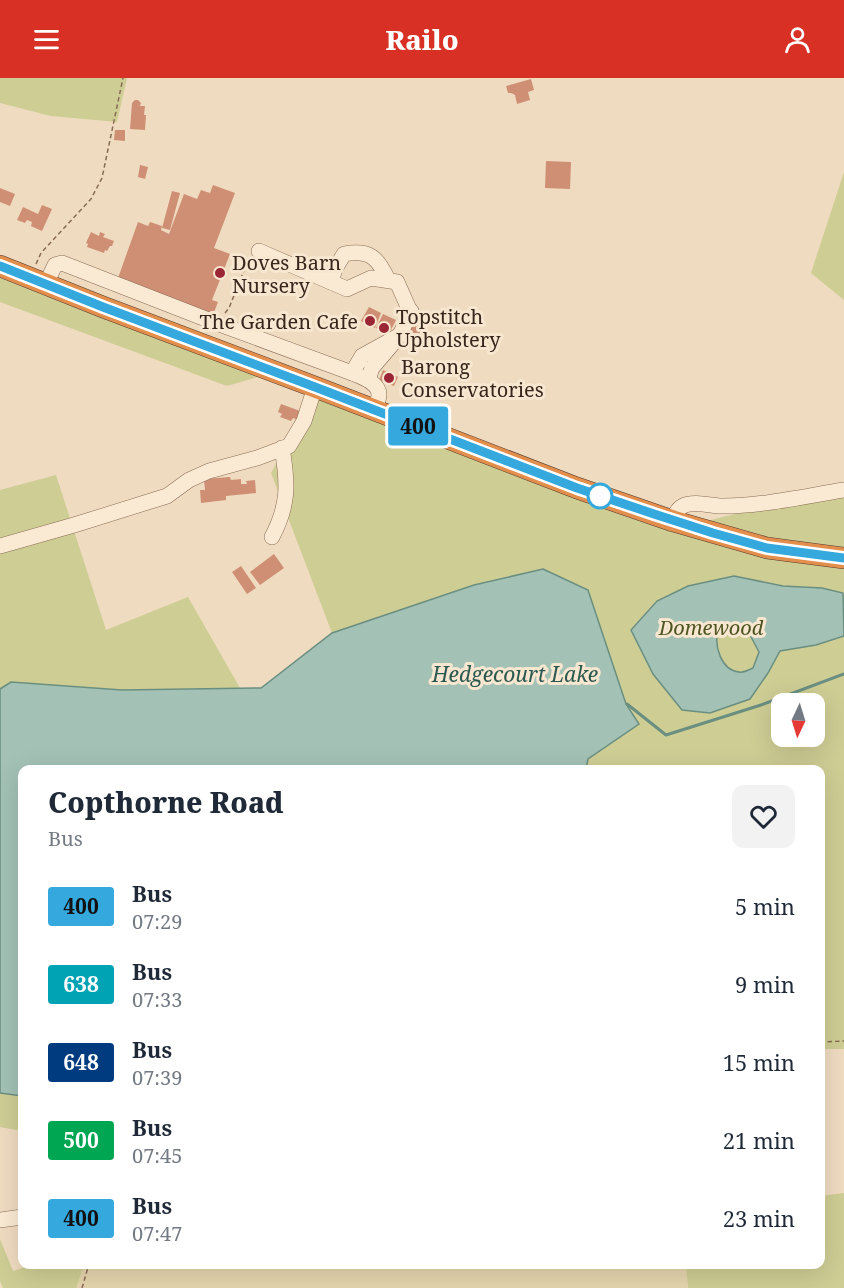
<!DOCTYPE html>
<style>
:root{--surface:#fff;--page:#f2f2f3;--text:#1f2937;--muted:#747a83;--accent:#d93025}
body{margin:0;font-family:"Noto Serif",serif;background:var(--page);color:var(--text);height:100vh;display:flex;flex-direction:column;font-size:22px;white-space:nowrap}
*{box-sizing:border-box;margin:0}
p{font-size:20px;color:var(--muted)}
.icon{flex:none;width:33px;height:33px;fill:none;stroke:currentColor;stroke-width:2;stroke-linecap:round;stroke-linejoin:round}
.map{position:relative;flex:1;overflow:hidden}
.side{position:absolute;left:18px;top:687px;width:807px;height:504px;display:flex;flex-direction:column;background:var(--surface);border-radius:12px;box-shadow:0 6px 24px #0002}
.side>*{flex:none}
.badge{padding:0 12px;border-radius:4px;font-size:21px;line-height:39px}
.needle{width:39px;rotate:184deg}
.fabs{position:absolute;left:771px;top:615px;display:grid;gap:12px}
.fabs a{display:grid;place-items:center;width:54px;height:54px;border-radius:12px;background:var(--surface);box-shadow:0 6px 24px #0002;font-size:30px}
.map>.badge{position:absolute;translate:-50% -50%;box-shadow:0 0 0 3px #fff}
.round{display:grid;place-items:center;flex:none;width:63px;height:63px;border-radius:12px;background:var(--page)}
.head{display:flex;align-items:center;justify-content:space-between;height:102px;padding:0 30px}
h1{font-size:28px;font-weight:800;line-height:45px}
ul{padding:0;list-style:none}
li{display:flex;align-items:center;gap:18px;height:78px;padding:0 30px}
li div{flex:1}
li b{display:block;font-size:22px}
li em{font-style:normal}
li .badge{min-width:66px;font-weight:700;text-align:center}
header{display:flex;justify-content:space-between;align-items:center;height:78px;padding:0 30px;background:var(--accent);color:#fff;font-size:27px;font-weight:800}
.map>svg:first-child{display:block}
.farmland{fill:#e5d5ad}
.green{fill:#cecd94;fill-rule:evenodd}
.water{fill:#a3c1b5;stroke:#6a8f81;stroke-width:1.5;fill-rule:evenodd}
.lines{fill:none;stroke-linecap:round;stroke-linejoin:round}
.stream{stroke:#6a8f81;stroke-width:3}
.building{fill:#cf8f74}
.minor-casing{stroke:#896c57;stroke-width:16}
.highway-casing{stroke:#563a2c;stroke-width:22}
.path{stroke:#896c57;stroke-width:1.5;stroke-dasharray:4.5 3;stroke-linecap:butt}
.minor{stroke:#faead3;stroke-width:15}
.highway{stroke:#e28e4d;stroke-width:21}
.line-casing{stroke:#fff;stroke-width:14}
.line{stroke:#35a9de;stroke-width:9}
.poi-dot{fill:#9a2535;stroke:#f7e7d0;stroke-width:2}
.stop-dot{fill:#fff;stroke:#35a9de;stroke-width:3}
.labels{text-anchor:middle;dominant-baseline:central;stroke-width:6;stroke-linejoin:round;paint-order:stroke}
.poi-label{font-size:20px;fill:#38261c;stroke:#f7e7d0;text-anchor:start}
.park-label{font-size:20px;font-style:italic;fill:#4f5522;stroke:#f7e7d0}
.water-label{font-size:21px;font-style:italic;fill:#2b5850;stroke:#f7e7d0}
</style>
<header><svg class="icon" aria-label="menu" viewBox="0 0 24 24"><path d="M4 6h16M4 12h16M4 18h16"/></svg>Railo<svg class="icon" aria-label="person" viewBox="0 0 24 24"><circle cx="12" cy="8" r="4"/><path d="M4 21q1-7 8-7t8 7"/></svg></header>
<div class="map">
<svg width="844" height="1210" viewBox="0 0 844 1210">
<rect width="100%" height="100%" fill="#efdbc0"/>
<path class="farmland" d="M80,1186H686L688,1210H75Z"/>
<g class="green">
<path d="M0,0H127L117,44L51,38L0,25Z"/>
<path d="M844,94V222L811,195Z"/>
<path d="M0,198L264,297L227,308L0,224Z"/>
<path d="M319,310L707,443L844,408V971H821L820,692L586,691L588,681L638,645L627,626L474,507L332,555L271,395ZM782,626H814V658H782Z"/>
<path d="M56,397L106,552L188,519L240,610L122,612L12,604L0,611V412Z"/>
<path d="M0,1015L22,1018V1053L0,1049Z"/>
<path d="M844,1115V1210H688L686,1187L820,1186L821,1118Z"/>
<path d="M0,1161L13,1193L32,1187H84L76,1210H3L0,1203Z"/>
</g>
<g class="water">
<path d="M543,491L588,512L626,626L639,646L588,681L586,691L22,692V1018L0,1015V611L11,604L122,612L261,610L332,555L474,507Z"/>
<path d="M734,498L783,508L822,510L843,515L844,558L816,567L780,573L768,595L750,621L710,635L682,632L653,596L631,552L657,523L688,508ZM732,549L750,557L759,574L753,590C749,592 743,595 739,594C721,592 714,568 718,553Z"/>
</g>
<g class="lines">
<path class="stream" d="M627,626L666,657L761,627L844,596"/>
</g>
<g class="building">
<path d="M531,1L534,12L528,14L530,22L517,26L515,17L511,15H508L506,8Z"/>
<path d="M135,22H138L141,25L140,28H145L144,37H146L145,52L130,51L132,25Z"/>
<path d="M115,52H125V63L114,62Z"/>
<path d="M546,83L571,84L570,111L545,110Z"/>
<path d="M140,87L148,89L145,101L138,99Z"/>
<path d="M213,107L235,115L214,170L230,176L212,222L218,224L213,237L118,200L138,144L148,148L150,144L162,148L161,152L169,156L184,116L197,121L201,112L210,115Z"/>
<path d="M0,110L15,116L10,128L0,124Z"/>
<path d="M172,113L180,115L170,152L162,150Z"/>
<path d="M42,127L52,131L42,153L31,148L32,144L27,142L25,145L17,142L23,129L38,136Z"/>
<path d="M91,154L99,158L100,154L105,156L103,159L114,163L112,168H110L107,173L105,172L104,175L87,169L88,166L86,165Z"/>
<path d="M369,229L381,235L375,250L361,243Z"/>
<path d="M383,236L396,242L389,256L376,250Z"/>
<path d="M410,244L426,251L423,258L432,262L429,268L404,259Z"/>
<path d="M383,292L398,299L394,308L379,302Z"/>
<path d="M281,326L303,334L300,343L293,340L291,343L280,339L282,336L278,334Z"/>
<path d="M230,399L231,402L241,401V406H247L246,403L255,402L256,415L226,418V422L201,425L200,412H205L204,401Z"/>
<path d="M274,476L284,490L260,507L250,494Z"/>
<path d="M241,488L256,510L247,516L232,494Z"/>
</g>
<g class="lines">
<g class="minor-casing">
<g id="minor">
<path d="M259,173L347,211L371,200L397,204L409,231L411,233L400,257"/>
<path d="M331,204L335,191L344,176C370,171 378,180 388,202"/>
<path d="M46,206L55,187L62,185L211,243L352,295C361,299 379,304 379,317C379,321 376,327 375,331"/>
<path d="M352,295L362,278L400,257L372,290L368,302"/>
<path d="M673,443C675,437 677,431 683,428C693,423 708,427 719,428C758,429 806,418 844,412"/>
<path d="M272,459C289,427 288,405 282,370"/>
<path d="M0,468L74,447L167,418L189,402L209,393L257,380L289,368L304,343L315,309"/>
<path d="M0,1142L22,1139"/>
</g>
</g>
<g class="highway-casing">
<path id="highway" d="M0,188L103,229L315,309L577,410L673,443L767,470L844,480"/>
</g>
<g class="path">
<path d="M36,186L41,175L91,121L102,100L123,0"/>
<path d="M225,235L229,230L247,185"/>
<path d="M820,964L844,963"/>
<path d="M82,1210L89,1186"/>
</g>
<use href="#minor" class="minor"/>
<use href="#highway" class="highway"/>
</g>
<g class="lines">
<g class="line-casing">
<path id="line" d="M0,188L103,229L315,309L577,410L654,436L713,455L767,470L844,480"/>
</g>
<use href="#line" class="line"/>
</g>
<g class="poi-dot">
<circle cx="220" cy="195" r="6"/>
<circle cx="370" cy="243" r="6"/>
<circle cx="384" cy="250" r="6"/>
<circle cx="389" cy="300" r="6"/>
</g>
<circle class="stop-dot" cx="600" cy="418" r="12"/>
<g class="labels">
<g class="poi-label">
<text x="232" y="184">Doves Barn<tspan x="232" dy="23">Nursery</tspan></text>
<text x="396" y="238">Topstitch<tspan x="396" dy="23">Upholstery</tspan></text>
<text x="358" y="243" text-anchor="end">The Garden Cafe</text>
<text x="401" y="288">Barong<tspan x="401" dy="23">Conservatories</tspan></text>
</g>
<g class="park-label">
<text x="711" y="549">Domewood</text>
</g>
<g class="water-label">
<text x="515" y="596">Hedgecourt Lake</text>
</g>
</g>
</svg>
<div class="fabs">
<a><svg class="needle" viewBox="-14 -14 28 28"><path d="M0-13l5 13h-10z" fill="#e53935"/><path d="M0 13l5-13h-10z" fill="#747a83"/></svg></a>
</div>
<b class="badge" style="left:418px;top:348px;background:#35a9de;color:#111">400</b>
<section class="side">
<div class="head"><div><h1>Copthorne Road</h1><p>Bus</p></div><a class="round"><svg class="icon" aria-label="heart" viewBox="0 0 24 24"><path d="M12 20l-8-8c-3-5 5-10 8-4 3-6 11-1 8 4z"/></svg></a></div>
<ul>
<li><span class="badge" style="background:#35a9de;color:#111">400</span><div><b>Bus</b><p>07:29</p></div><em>5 min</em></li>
<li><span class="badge" style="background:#00a3b4;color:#fff">638</span><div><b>Bus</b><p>07:33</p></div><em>9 min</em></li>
<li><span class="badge" style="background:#003b80;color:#fff">648</span><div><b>Bus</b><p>07:39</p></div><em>15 min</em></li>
<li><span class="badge" style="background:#00a651;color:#fff">500</span><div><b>Bus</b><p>07:45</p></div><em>21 min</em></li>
<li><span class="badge" style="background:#35a9de;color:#111">400</span><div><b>Bus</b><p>07:47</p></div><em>23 min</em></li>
</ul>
</section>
</div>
